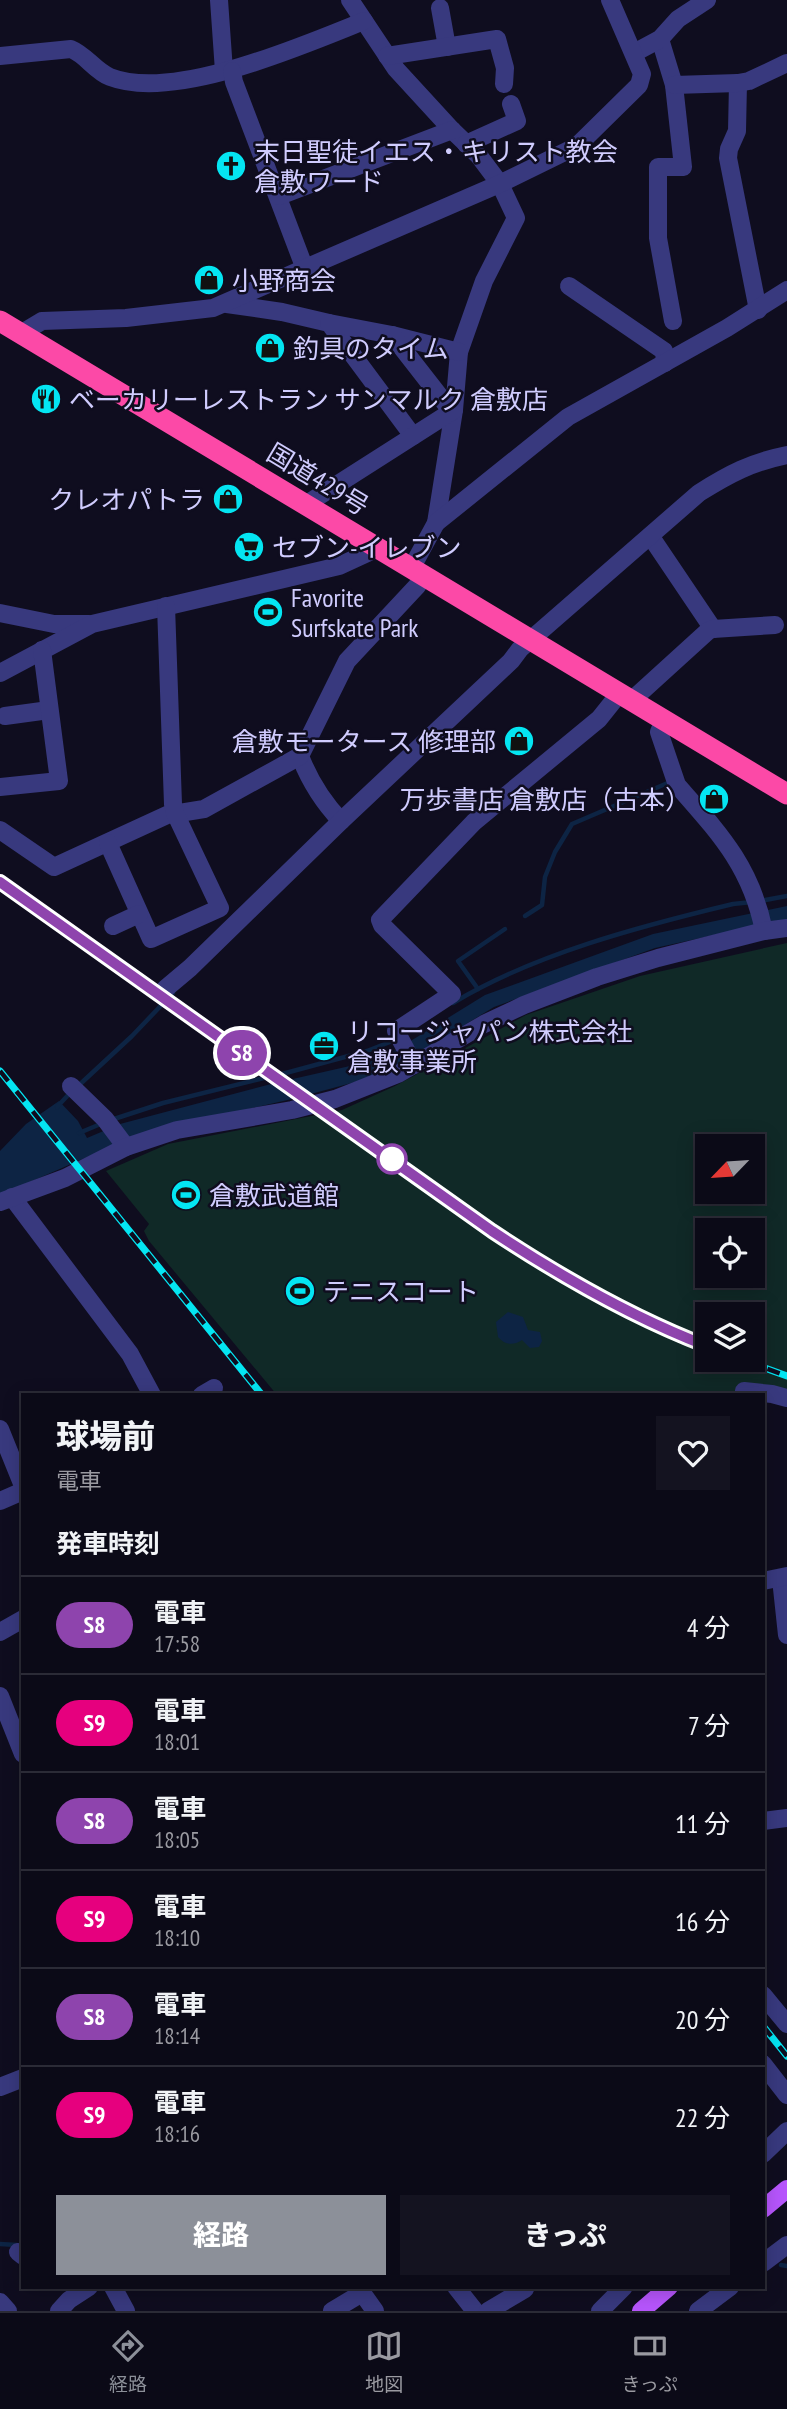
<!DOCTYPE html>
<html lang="ja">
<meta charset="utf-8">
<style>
:root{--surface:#0b0a17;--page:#141320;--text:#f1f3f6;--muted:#9a9aa1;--line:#2b2b36;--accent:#8c9099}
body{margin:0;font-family:"PT Sans Narrow","Noto Sans JP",sans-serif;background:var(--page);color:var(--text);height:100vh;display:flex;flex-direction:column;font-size:26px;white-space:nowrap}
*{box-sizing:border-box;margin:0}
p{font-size:23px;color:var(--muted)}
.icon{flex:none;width:38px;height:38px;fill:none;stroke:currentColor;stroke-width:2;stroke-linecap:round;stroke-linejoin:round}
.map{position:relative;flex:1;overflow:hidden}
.sheet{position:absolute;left:21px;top:1393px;width:744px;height:896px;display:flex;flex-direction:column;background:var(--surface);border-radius:0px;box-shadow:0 4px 18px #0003,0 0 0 2px var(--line)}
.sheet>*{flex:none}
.badge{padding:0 14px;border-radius:23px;font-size:24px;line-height:46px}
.needle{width:46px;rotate:245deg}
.controls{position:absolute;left:695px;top:1134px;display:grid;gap:14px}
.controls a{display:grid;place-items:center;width:70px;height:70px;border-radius:0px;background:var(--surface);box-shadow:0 4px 18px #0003,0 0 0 2px var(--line);font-size:35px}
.map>.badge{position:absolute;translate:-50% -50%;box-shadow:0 0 0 4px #fff}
h2{padding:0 35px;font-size:26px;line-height:63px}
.round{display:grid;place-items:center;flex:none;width:74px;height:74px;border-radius:0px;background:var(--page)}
.overview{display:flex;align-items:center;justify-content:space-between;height:119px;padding:0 35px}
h1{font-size:33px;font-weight:800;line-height:52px}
.primary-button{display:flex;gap:14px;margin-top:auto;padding:14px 35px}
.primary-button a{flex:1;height:80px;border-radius:0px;background:var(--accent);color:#fff;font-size:28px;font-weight:800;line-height:80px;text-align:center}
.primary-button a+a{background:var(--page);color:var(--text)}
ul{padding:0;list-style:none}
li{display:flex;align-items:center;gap:21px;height:98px;padding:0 35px;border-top:2px solid var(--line)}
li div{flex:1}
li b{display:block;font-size:26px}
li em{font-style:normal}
li .badge{min-width:77px;font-weight:700;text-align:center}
.dock{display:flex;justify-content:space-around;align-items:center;height:98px;border-top:2px solid var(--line);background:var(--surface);font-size:19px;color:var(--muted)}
.dock a{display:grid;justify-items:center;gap:4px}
.dock .selected{color:var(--accent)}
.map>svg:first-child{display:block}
.green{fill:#102927;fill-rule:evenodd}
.water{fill:#0d2444}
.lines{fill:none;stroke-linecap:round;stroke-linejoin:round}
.stream{stroke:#0d2444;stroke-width:4.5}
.minor{stroke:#38397e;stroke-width:18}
.major{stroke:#b655fc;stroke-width:18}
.highway{stroke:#fc49a7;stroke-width:21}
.rail-casing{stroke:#04e5f2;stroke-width:7}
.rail{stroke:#0f0d1f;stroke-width:4.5;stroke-dasharray:13;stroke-linecap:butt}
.line-casing{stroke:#fff;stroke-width:16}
.line{stroke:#8e44ad;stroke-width:10}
.stop-dot{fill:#fff;stroke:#8e44ad;stroke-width:3.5}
.labels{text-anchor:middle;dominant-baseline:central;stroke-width:5;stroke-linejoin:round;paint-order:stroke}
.poi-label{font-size:26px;fill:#d0ccfe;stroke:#0f0d1f;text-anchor:start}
.street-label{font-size:26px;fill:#d0ccfe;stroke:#0f0d1f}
</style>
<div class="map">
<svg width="787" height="2311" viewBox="0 0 787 2311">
<rect width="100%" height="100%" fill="#0f0d1f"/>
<path class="green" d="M787,943V1396L277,1395L149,1241L144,1231L149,1224L106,1171L168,1144L342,1110L395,1086L526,1015L640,976ZM707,1146H752V1192H707ZM707,1230H752V1276H707ZM707,1314H752V1360H707Z"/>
<g class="water">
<path d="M787,906V919L655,948L494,1007L402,1063L359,1081L296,1098L140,1134L0,1195V1151L26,1124L59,1101L78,1121L87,1138L120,1124L275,1083L372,1061L396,1050L485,995L653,934Z"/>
<path d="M508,1312L523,1317L528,1330L540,1332L542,1341L539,1347L530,1348L522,1340C513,1346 505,1345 498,1337L496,1322Z"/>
</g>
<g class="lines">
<g class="stream">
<path d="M760,901L787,896"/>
<path d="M525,916L542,905L545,877L555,852L572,824L670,782"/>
<path d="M478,989L458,961L505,929"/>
<path d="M453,1003C534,954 641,926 733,904L752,902"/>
<path d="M282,1074L367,1051L395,1040"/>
<path d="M77,1087L132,1036L173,993"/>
<path d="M57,1107L70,1093"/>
<path d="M111,1120L163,1103L264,1078"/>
<path d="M79,1133L103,1123"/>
<path d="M0,2244L17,2245"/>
<path d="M781,2265L787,2266"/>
</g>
<g class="minor">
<path d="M219,0L224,71"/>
<path d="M350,0L396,69L452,130L479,156L500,184L516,218L484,281L459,352L454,410L436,523L411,569"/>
<path d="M440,8L447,47"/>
<path d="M660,39L674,85L683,167H658V238L673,321"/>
<path d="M634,53L660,39L678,19L707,0"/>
<path d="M0,56L71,49C86,55 95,71 110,77C174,102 301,46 364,21"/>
<path d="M387,56L497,39L505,68L504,84"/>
<path d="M232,71L234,82L305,269"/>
<path d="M738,83L737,131L729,149L728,158L758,310"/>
<path d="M674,85L738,83L749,81L787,63"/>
<path d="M466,144L517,121L511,104"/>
<path d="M279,196L452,130"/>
<path d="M569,286L664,351L665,363"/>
<path d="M227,304L282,312L329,323L413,436"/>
<path d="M329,323L392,335L459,352"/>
<path d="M22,333L42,321L126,318L213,308L497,185L577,146L639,85L642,74L610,0"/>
<path d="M392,335L452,412"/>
<path d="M305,505L454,410"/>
<path d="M436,523L568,417L727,328L787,290"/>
<path d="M651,537L713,629"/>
<path d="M0,613L54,624H89"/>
<path d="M0,673L92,624L339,566L378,548"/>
<path d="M631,701L708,631L713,629L775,625"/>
<path d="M5,716L49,710"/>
<path d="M664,720L659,732L677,785C719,833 751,866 764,931"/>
<path d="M0,787L59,781L42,650"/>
<path d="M341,821C322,801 310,782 300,756L347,661L417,586L424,576"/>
<path d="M0,830L54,867L167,815L204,809L300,756"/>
<path d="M108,843L151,939L220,908L175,813L173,804L166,606"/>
<path d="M113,926L139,914"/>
<path d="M165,989L190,968L341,821L511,661L520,649L699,493C729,474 752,462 787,455"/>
<path d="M414,1065L396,1031L452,994L382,925L380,920L474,822L599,719L619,694"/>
<path d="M71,1086L105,1119L126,1147"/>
<path d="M12,1197L130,1354L152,1395"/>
<path d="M0,1202L65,1178L126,1147L177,1130L292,1110L335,1099L398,1074L484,1024L524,1005L597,977L658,958L764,931L787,928"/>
<path d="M744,1391L772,1394L787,1398"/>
<path d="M202,1395L214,1388"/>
<path d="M0,1429L23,1486"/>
<path d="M0,1501L23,1491"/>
<path d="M781,1579L787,1635"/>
<path d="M763,1581L787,1576"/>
<path d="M0,1632L23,1619"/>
<path d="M0,1696L23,1754"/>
<path d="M763,1821L787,1818"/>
<path d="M763,1995L787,2024"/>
<path d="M763,2064L787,2095"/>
<path d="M0,2087L23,2078"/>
<path d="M763,2154L787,2131"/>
<path d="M18,2252L23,2256"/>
<path d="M763,2263L787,2245"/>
<path d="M113,2287L126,2311"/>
<path d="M358,2287L375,2311"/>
<path d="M456,2287L475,2311"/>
<path d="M0,2302L8,2311"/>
<path d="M59,2311L69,2300L89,2287"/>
<path d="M332,2311L362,2293"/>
<path d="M488,2311L525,2289"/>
<path d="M600,2311L624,2287"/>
<path d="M698,2311L730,2287"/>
</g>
<g class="major">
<path d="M763,2209L787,2189"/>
<path d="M641,2311L669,2287"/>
</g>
<path class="highway" d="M0,321L787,794"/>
<g class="rail-casing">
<g id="rail">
<path d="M0,882L492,1231C560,1276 631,1316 707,1346"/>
<path d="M0,1071L262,1395"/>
<path d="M743,1360L787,1376"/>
<path d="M763,2026L787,2056"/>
</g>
</g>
<use href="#rail" class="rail"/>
</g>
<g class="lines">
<g class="line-casing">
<path id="line" d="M0,882L492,1231C560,1276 631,1317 707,1346"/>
</g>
<use href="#line" class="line"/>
</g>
<defs>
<g id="church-disc" transform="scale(1.575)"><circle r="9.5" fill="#04e5f2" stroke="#0f0d1f"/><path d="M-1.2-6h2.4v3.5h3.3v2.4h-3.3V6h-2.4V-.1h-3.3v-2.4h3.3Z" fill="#111"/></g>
<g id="shop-disc" transform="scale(1.575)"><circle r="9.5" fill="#04e5f2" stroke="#0f0d1f"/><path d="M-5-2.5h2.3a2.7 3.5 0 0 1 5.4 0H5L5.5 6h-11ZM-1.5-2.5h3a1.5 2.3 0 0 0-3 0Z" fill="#111"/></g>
<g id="restaurant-disc" transform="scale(1.575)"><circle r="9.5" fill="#04e5f2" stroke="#0f0d1f"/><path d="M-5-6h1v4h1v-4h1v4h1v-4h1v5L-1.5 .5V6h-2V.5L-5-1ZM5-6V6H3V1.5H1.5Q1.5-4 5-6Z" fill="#111"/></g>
<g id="supermarket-disc" transform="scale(1.575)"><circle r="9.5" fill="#04e5f2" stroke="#0f0d1f"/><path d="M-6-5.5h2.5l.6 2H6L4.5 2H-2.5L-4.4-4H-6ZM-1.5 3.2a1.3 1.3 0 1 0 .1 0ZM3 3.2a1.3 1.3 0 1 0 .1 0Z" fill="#111"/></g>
<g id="stadium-disc" transform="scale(1.575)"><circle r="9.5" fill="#04e5f2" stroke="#0f0d1f"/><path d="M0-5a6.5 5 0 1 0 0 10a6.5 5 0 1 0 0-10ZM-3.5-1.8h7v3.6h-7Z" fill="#111"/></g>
<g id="office-disc" transform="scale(1.575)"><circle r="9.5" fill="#04e5f2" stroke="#0f0d1f"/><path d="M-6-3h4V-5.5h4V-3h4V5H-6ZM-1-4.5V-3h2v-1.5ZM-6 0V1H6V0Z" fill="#111"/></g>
</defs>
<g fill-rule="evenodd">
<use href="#church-disc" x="231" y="166"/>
<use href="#shop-disc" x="209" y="280"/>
<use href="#shop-disc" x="270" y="348"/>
<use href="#restaurant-disc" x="46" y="399"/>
<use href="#shop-disc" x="228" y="499"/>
<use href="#supermarket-disc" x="249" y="547"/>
<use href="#stadium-disc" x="268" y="612"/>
<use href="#shop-disc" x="519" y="741"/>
<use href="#shop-disc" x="714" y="799"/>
<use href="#office-disc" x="324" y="1046"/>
<use href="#stadium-disc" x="186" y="1195"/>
<use href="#stadium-disc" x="300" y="1291"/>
</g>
<circle class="stop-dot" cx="392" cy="1159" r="14"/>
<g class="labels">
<g class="poi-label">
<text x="254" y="151">末日聖徒イエス・キリスト教会<tspan x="254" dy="30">倉敷ワード</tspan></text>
<text x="232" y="280">小野商会</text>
<text x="293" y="348">釣具のタイム</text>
<text x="69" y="399">ベーカリーレストラン サンマルク 倉敷店</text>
<text x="205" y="499" text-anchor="end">クレオパトラ</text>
<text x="272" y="547">セブン-イレブン</text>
<text x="291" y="597">Favorite<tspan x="291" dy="30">Surfskate Park</tspan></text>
<text x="496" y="741" text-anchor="end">倉敷モータース 修理部</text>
<text x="691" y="799" text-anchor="end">万歩書店 倉敷店（古本）</text>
<text x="347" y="1031">リコージャパン株式会社<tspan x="347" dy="30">倉敷事業所</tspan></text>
<text x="209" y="1195">倉敷武道館</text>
<text x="323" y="1291">テニスコート</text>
</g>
<g class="street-label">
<text transform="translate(318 479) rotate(31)">国道429号</text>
</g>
</g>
</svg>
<div class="controls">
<a><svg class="needle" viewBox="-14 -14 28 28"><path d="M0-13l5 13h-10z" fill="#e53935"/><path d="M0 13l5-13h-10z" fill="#9a9aa1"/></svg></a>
<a><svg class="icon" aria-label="locate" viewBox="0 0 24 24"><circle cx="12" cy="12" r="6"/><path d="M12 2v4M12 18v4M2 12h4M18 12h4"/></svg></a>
<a><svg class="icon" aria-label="layers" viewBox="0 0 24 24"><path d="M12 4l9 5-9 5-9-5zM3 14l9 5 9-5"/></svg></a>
</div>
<b class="badge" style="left:242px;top:1053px;background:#8e44ad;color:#fff">S8</b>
<section class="sheet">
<div class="overview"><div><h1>球場前</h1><p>電車</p></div><a class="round"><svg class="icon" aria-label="heart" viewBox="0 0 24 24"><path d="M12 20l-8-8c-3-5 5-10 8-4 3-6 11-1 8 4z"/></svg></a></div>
<h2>発車時刻</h2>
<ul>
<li><span class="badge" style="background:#8e44ad;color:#fff">S8</span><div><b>電車</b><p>17:58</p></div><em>4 分</em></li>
<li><span class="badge" style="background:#e6007e;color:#fff">S9</span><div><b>電車</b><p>18:01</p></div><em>7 分</em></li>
<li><span class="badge" style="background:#8e44ad;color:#fff">S8</span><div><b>電車</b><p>18:05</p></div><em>11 分</em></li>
<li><span class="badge" style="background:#e6007e;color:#fff">S9</span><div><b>電車</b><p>18:10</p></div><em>16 分</em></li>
<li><span class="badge" style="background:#8e44ad;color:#fff">S8</span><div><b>電車</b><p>18:14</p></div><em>20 分</em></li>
<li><span class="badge" style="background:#e6007e;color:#fff">S9</span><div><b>電車</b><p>18:16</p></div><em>22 分</em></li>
</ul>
<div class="primary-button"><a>経路</a><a>きっぷ</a></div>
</section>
</div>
<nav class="dock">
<a class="selected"><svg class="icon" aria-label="directions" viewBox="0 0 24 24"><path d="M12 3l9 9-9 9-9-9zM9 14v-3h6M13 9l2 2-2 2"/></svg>経路</a>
<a><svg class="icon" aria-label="map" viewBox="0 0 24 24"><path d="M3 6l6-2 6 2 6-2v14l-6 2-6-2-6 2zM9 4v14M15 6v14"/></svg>地図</a>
<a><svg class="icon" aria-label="tickets" viewBox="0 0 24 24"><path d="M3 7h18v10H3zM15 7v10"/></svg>きっぷ</a>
</nav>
